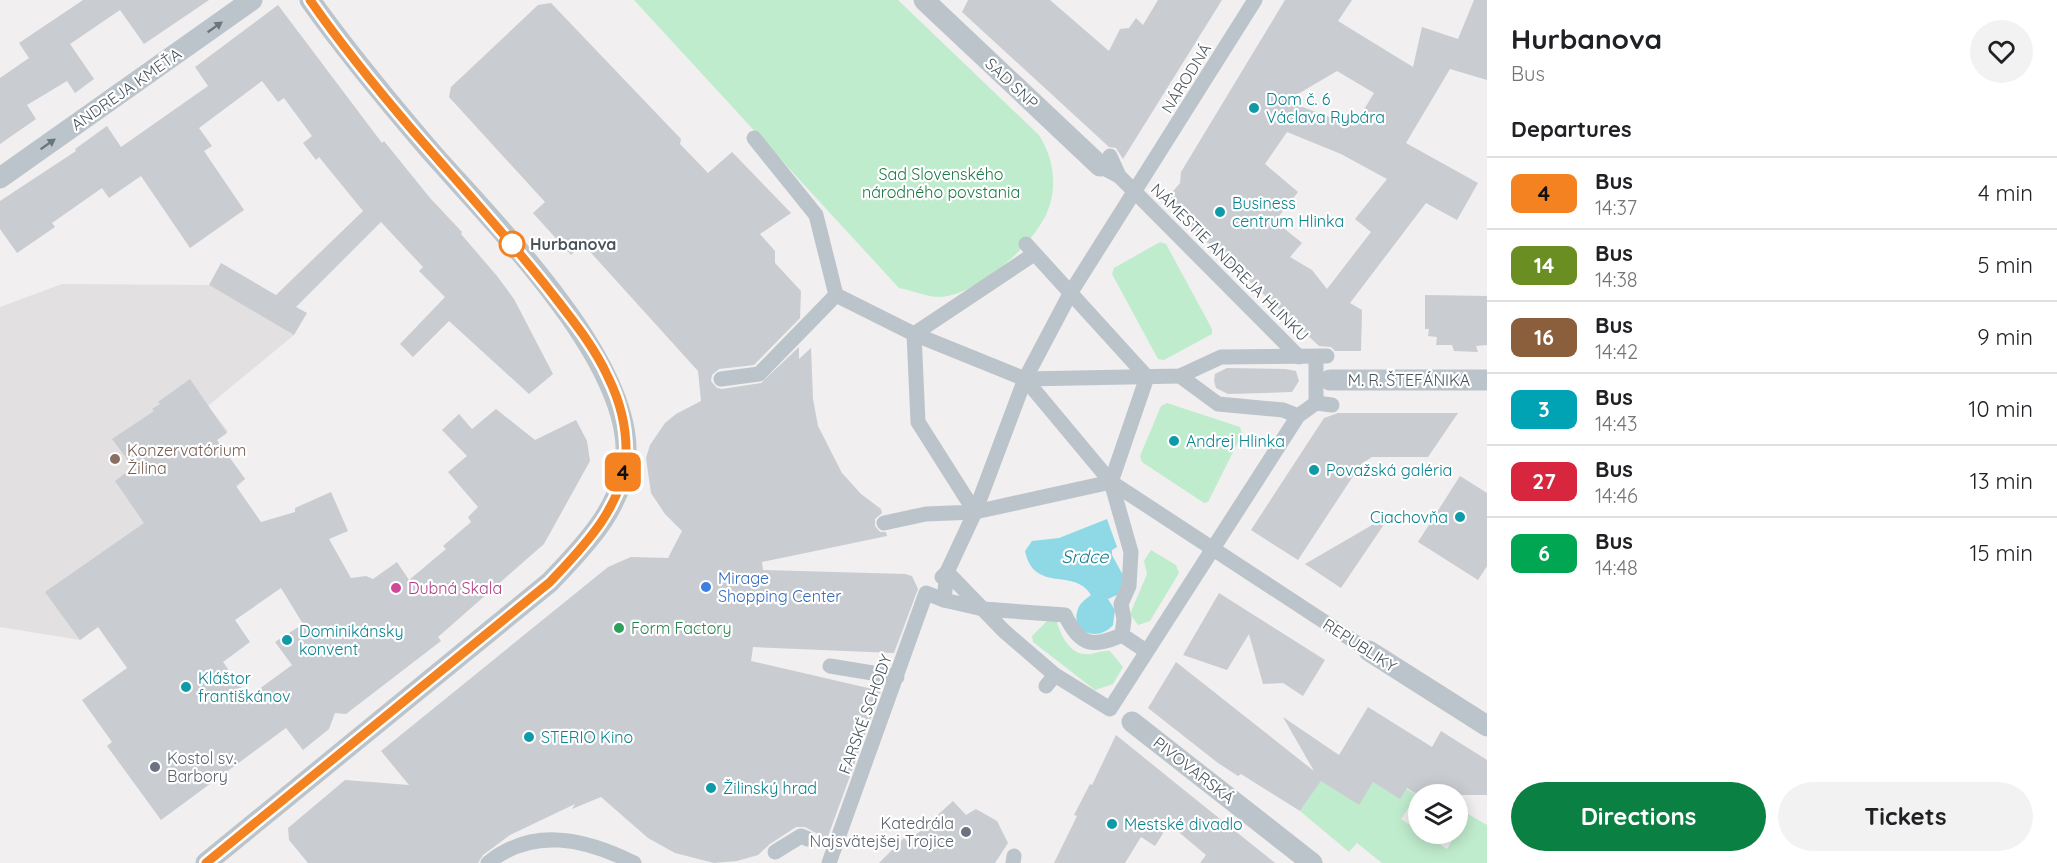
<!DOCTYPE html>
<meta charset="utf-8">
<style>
:root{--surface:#fff;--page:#f2f2f2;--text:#202124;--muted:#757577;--line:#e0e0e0;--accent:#0b8043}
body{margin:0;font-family:Quicksand,sans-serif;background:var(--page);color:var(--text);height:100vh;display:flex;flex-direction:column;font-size:22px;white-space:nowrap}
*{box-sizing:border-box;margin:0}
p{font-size:20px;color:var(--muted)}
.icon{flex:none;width:33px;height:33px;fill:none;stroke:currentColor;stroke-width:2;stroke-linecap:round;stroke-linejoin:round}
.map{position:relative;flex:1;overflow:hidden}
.sheet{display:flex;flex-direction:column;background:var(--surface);width:570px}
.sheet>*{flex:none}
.badge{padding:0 12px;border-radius:9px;font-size:21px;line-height:39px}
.buttons{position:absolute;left:1408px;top:784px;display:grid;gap:12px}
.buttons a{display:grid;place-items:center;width:60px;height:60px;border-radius:50%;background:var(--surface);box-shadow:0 3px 15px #0003;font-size:30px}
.map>.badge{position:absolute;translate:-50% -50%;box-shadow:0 0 0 3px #fff}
h2{padding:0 24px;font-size:22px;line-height:54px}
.round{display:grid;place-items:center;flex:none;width:63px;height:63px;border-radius:32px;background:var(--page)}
.summary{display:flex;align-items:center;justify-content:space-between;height:102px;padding:0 24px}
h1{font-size:28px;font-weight:700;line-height:45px}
.cta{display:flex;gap:12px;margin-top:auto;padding:12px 24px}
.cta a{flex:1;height:69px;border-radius:36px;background:var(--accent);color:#fff;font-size:24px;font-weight:700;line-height:69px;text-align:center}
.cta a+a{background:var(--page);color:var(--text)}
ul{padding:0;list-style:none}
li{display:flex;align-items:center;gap:18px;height:72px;padding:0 24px;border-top:2px solid var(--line)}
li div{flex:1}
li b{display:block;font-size:22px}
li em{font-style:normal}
li .badge{min-width:66px;font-weight:700;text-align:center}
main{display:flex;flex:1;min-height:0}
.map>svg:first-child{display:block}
.education{fill:#e2e0e0}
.green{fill:#c0ecce}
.water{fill:#8fd9e6}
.building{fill:#c9ccd1;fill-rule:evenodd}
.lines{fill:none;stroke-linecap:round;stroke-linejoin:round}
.pedestrian{stroke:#bbc4cb;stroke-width:15}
.minor{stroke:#bbc4cb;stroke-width:21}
.oneway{fill:#6a757d}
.line-casing{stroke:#fff;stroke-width:14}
.line{stroke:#f58220;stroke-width:9}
.culture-dot{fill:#0f9aa8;stroke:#fff;stroke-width:2}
.stop-dot{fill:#fff;stroke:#f58220;stroke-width:3}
.education-dot{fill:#8d6e63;stroke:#fff;stroke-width:2}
.shop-dot{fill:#3f7fe0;stroke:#fff;stroke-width:2}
.hotel-dot{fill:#d1479c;stroke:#fff;stroke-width:2}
.leisure-dot{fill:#2e9e5b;stroke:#fff;stroke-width:2}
.worship-dot{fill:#6b7280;stroke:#fff;stroke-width:2}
.labels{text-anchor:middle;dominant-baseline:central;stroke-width:4.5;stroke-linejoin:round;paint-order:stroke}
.street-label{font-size:16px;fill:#48535b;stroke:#fff}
.culture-label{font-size:16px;fill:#0d838f;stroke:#fff;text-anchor:start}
.park-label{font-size:16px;fill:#1d7845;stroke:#fff}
.stop-label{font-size:16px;font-weight:bold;fill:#48535b;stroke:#fff;text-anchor:start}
.education-label{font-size:16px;fill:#785e54;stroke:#fff;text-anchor:start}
.shop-label{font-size:16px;fill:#366cbe;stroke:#fff;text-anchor:start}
.hotel-label{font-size:16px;fill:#b23c85;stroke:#fff;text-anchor:start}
.leisure-label{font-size:16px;fill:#27864d;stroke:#fff;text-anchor:start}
.worship-label{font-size:16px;fill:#5b616d;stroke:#fff;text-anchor:start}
.water-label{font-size:18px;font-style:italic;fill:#157f92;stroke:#fff}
</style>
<main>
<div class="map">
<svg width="1487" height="863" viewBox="0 0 1487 863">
<rect width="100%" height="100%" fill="#f1efef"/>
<path class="education" d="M62,284L209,285L294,335L208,406L228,431L217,440L245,479L101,625L80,640L0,627V307Z"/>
<g class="green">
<path d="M634,0H898L1039,135C1053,157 1058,185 1048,210C1035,244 978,295 940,297C927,297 911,290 899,288Z"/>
<path d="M1160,242L1166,244L1212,329V334L1164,360L1158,359L1112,274L1114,268Z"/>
<path d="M1167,403L1240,427L1242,434L1208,502L1204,503L1142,462L1140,456L1161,406Z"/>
<path d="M1151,550L1176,565L1179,573L1150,621L1138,625L1130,614L1147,574L1144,561Z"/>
<path d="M1056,619C1061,636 1070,657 1091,654C1098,653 1103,650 1110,651L1123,667L1113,684L1095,690L1033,642L1032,636L1048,620Z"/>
<path d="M1323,778L1358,804L1373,782L1407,789L1417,795L1401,819L1419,831V834H1424L1447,849L1468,814L1487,825V863H1382L1357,843L1349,852L1300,811Z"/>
</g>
<path class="water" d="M1107,519L1117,547L1112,550V555L1124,577L1119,594L1108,599L1115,610L1113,625C1098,643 1069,632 1078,609C1080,603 1086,599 1091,595C1075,567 1034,594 1025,551L1032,541L1059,538Z"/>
<g class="building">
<path d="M83,0H209L144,44L120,10L70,44L94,79L75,93L67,81L27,105L36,119L0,144V78L29,58L19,43Z"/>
<path d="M968,0H1050L1109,51L1120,29L1129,28L1136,18L1143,25L1158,0H1222L1123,159L1116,148L1109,147L962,12Z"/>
<path d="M1285,0H1352L1338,21L1413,67L1422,27L1458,39L1474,0H1487V80L1450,69L1406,143L1478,183L1457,220L1426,203L1350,303L1362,310L1361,351H1335L1331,347L1319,346L1164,202L1180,183L1181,172ZM1337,71L1374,93L1354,126L1286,101ZM1287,132L1341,154L1387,179L1355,219L1371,232L1327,289L1312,270L1290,257L1302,243L1275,221L1298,192L1265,164Z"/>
<path d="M551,3L681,139L680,144L708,173L732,152L791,213L760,234L775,251V263L801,291L800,318L754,365L719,369L712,375L711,381L717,388L722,389L761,383L799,347V359L811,348L813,399L818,426L842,473L861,494L881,509L882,513L875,519V526L880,532H886L887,536L762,562L763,570L905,574L912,576L918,589L894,653L753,647L751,661L881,691L827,839L805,827H796L770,844L758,855L737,861L714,863L675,853L648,838L601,797L572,809L575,804L510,835L483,855L478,863H308L289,840L288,828L345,780L409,785L381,751L608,567L631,557L668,558L682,531L665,514L651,493L646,458L650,445L665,423L676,414L701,401L698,371L583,244L571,255L533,213L545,202L449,97L451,87L538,5Z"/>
<path d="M278,5L382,143L384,141L430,198L462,232L461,234L497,276L514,299L553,374L529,394L449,321L413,357L400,344L445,297L419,271L423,267L381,222L296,307L307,313L294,335L209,285L221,263L276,295L363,211L319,157L316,160L303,143L312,136L284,98L278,102L262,81L199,128L212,146L204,151L244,210L190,248L141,176L109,198L102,188L52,223L55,227L17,253L0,229V201L76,151L75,149L107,126L121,147L208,86L195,67Z"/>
<path d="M1425,295L1487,296V345L1476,346L1478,352L1454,351L1452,345H1436L1437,337L1428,336L1429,329H1425Z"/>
<path d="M1227,368L1285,369L1296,371L1299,381L1292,392L1228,394L1216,388L1214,381L1215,374Z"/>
<path d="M190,379L227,433L217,440L245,479L236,486L261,522L295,512V508L331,492L348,531L329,539L351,578L366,576L373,579L397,562L409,580L446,549L443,546L471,522L468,517L478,507L448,472L467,456L442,430L459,414L472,429L496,409L535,440L576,420L587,441L590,461L544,544L438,637L441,641L346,714L335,713L329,729L303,750L286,728L161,820L107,746L112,742L82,700L127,668L98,627L80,640L45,592L144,523L115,481L133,467L112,439L154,411L152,409L160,404L158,402ZM281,588L303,624L275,642L292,665L248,697L223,662L250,642L235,620Z"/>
<path d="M1338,413H1458L1428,457H1372L1361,464L1298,560L1251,530L1324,418Z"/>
<path d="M1460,476L1487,493V566L1478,580L1418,542Z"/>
<path d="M1391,514L1341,588L1305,564Z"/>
<path d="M1219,593L1325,660L1303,696L1283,683L1263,684L1249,634L1227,670L1183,655Z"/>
<path d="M1176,662L1314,771L1283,717L1339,755L1368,707L1432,747L1441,731L1487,760V795H1418L1407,788L1400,799L1373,782L1359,805L1321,781L1300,811L1241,774L1238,776L1218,763L1148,708Z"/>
<path d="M1116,735L1189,794L1275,863H1200L1206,855L1169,824L1155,846L1141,837L1125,863H1054L1077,816L1074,815L1090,784L1092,785Z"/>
<path d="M953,801L966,815L976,809L997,821L1008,843L995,863H879L904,838L908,842Z"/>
</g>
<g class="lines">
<g class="pedestrian">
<path d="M754,138L816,215L836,295"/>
<path d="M1110,156L1119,176"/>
<path d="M1100,166L1119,176L1299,357"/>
<path d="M1180,376L1218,404L1283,410L1298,416"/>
<path d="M721,379L759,374L836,295L914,334L1025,379L1180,376L1221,357L1327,356"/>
<path d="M1025,379L1111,482L1369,651"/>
<path d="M1316,403L1332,405"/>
<path d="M1111,482L1131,552L1129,586L1121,604L1124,619L1122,635"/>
<path d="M975,512L1111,482L1147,377L1026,244"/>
<path d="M884,523L926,514L975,512L918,422L914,334L1034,254"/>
<path d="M942,577L947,572L1004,631L1055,675L1046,686"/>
<path d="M1146,651L1122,635C1092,648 1080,646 1065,615L983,609L944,600L947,572L975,512L1025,379L1071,292L1255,0"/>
<path d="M830,666L897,677"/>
<path d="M1055,675L1110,709L1298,416L1316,403V357"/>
<path d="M775,852L801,836L808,839"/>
<path d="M488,863C533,826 586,839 634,863"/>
<path d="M829,863L926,593L944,600"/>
<path d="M1013,863L1014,856"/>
</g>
<g class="minor">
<path d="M924,0L1100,166"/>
<path d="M0,178L252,0"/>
<path d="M1330,380H1487"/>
<path d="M1369,651L1487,726"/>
<path d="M1132,722L1312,863"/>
<path d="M206,863L550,582C583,547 623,508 626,456C631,357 489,219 426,146C386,99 346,51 310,0"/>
</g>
</g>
<defs><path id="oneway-solid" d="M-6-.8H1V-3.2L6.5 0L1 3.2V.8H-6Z" transform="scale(1.5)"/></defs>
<g class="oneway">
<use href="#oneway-solid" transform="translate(215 27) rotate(-35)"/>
<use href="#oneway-solid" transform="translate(48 144) rotate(-35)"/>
</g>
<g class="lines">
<g class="line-casing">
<path id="line" d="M206,863L550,582C583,547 622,508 626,457C627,430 620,401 608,377C594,346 571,318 550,291C507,236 460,185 414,132C378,90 342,46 310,0"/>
</g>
<use href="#line" class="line"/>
</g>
<g class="culture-dot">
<circle cx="1254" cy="108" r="6"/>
<circle cx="1220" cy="212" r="6"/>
<circle cx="1174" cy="441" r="6"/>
<circle cx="1314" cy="470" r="6"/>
<circle cx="1460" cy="517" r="6"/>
<circle cx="287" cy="640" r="6"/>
<circle cx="186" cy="687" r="6"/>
<circle cx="529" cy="737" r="6"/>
<circle cx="711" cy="788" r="6"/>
<circle cx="1112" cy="824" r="6"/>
</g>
<circle class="stop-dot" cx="512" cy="244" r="12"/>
<circle class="education-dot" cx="115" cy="459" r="6"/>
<circle class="shop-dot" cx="706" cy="587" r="6"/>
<circle class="hotel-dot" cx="396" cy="588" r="6"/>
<circle class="leisure-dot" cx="619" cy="628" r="6"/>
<g class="worship-dot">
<circle cx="155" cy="767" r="6"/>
<circle cx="966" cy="832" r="6"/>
</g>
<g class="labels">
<g class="street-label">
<text transform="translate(1186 78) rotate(-58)">NÁRODNÁ</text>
<text transform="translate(1012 83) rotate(43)">SAD SNP</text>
<text transform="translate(126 89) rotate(-35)">ANDREJA KMEŤA</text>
<text transform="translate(1230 262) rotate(45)">NÁMESTIE ANDREJA HLINKU</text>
<text x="1409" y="380">M. R. ŠTEFÁNIKA</text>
<text transform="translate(1360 645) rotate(33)">REPUBLIKY</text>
<text transform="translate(865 714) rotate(-70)">FARSKÉ SCHODY</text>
<text transform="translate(1194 770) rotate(38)">PIVOVARSKÁ</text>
</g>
<g class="culture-label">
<text x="1266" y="99">Dom č. 6<tspan x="1266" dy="18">Václava Rybára</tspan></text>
<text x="1232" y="203">Business<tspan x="1232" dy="18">centrum Hlinka</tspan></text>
<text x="1186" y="441">Andrej Hlinka</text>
<text x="1326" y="470">Považská galéria</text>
<text x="1448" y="517" text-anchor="end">Ciachovňa</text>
<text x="299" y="631">Dominikánsky<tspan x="299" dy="18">konvent</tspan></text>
<text x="198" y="678">Kláštor<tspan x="198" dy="18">františkánov</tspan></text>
<text x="541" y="737">STERIO Kino</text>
<text x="723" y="788">Žilinský hrad</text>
<text x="1124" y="824">Mestské divadlo</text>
</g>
<g class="park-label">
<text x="941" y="174">Sad Slovenského<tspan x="941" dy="18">národného povstania</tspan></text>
</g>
<g class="stop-label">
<text x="530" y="244">Hurbanova</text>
</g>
<g class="education-label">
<text x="127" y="450">Konzervatórium<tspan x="127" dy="18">Žilina</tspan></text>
</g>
<g class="shop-label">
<text x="718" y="578">Mirage<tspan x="718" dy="18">Shopping Center</tspan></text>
</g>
<g class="hotel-label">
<text x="408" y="588">Dubná Skala</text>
</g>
<g class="leisure-label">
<text x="631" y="628">Form Factory</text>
</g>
<g class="worship-label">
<text x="167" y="758">Kostol sv.<tspan x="167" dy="18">Barbory</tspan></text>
<text x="954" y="823" text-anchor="end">Katedrála<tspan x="954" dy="18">Najsvätejšej Trojice</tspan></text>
</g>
<g class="water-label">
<text x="1085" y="556">Srdce</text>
</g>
</g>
</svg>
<div class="buttons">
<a><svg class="icon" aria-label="layers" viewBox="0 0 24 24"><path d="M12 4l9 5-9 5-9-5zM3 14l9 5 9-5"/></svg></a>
</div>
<b class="badge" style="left:623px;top:472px;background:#f58220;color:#111">4</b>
</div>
<section class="sheet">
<div class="summary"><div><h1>Hurbanova</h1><p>Bus</p></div><a class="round"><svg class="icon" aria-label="heart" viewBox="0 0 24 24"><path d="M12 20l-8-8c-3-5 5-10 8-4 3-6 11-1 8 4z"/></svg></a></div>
<h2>Departures</h2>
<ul>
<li><span class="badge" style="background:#f58220;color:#111">4</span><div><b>Bus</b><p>14:37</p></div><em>4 min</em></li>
<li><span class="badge" style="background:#6b8e23;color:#fff">14</span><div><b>Bus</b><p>14:38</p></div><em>5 min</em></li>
<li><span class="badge" style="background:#8b5e3c;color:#fff">16</span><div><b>Bus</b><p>14:42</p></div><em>9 min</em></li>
<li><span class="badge" style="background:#00a3b4;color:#fff">3</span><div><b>Bus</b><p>14:43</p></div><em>10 min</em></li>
<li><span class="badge" style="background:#d7263d;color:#fff">27</span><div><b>Bus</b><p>14:46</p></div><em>13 min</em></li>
<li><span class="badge" style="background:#00a651;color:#fff">6</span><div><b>Bus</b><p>14:48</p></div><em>15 min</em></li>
</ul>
<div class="cta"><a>Directions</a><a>Tickets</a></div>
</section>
</main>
